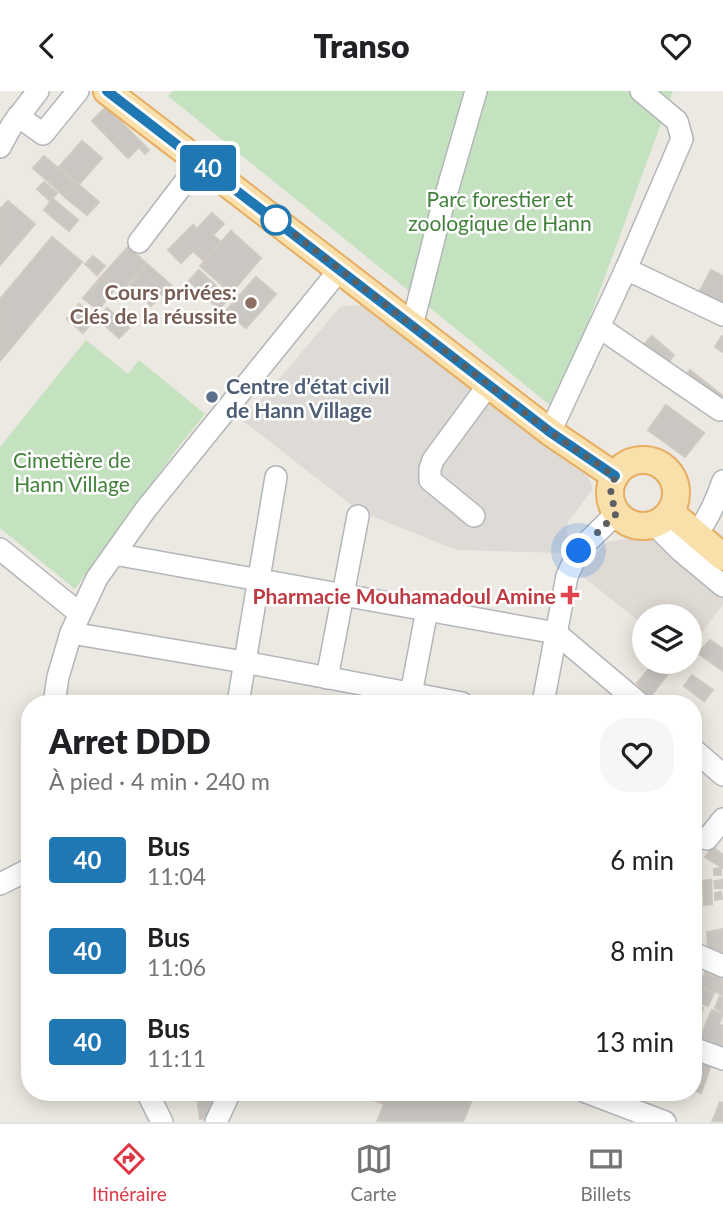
<!DOCTYPE html>
<html lang="fr">
<meta charset="utf-8">
<style>
:root{--surface:#fff;--page:#f6f6f6;--text:#202124;--muted:#757577;--line:#e0e0e0;--accent:#dc3845}
body{margin:0;font-family:Lato,sans-serif;background:var(--page);color:var(--text);height:100vh;display:flex;flex-direction:column;font-size:26px;white-space:nowrap}
*{box-sizing:border-box;margin:0}
p{font-size:23px;color:var(--muted)}
.icon{flex:none;width:38px;height:38px;fill:none;stroke:currentColor;stroke-width:2;stroke-linecap:round;stroke-linejoin:round}
.map{position:relative;flex:1;overflow:hidden}
.panel{position:absolute;left:21px;top:604px;width:681px;height:406px;display:flex;flex-direction:column;background:var(--surface);border-radius:28px;box-shadow:0 4px 18px #0003}
.panel>*{flex:none}
.badge{padding:0 14px;border-radius:5px;font-size:24px;line-height:46px}
.buttons{position:absolute;left:632px;top:513px;display:grid;gap:14px}
.buttons a{display:grid;place-items:center;width:70px;height:70px;border-radius:50%;background:var(--surface);box-shadow:0 4px 18px #0003;font-size:35px}
.you{position:absolute;width:35px;height:35px;margin:-18px;border:5px solid #fff;border-radius:50%;background:#1a73e8;box-shadow:0 0 0 10px #1a73e833}
.map>.badge{position:absolute;translate:-50% -50%;box-shadow:0 0 0 4px #fff}
.round{display:grid;place-items:center;flex:none;width:74px;height:74px;border-radius:28px;background:var(--page)}
.head{display:flex;align-items:center;justify-content:space-between;height:119px;padding:0 28px}
h1{font-size:33px;font-weight:800;line-height:52px}
ul{padding:0;list-style:none}
li{display:flex;align-items:center;gap:21px;height:91px;padding:0 28px}
li div{flex:1}
li b{display:block;font-size:26px}
li em{font-style:normal}
li .badge{min-width:77px;font-weight:700;text-align:center}
header{display:flex;justify-content:space-between;align-items:center;height:91px;padding:0 28px;background:var(--surface);font-size:32px;font-weight:800}
.tabs{display:flex;justify-content:space-around;align-items:center;height:98px;border-top:2px solid var(--line);background:var(--surface);font-size:19px;color:var(--muted)}
.tabs a{display:grid;justify-items:center;gap:4px}
.tabs .current{color:var(--accent)}
.map>svg:first-child{display:block}
.industrial{fill:#dedbd7}
.education{fill:#dfdad4}
.green{fill:#c5e2c0}
.building{fill:#cac6c2;stroke:#d0c9c1;stroke-width:2}
.lines{fill:none;stroke-linecap:round;stroke-linejoin:round}
.minor-casing{stroke:#b3b6b9;stroke-width:24}
.major-casing{stroke:#e7ad61;stroke-width:30}
.minor{stroke:#fff;stroke-width:21}
.major{stroke:#f9e0ab;stroke-width:26}
.line-casing{stroke:#fff;stroke-width:16}
.line{stroke:#1f78b4;stroke-width:10}
.walk{stroke:#5b5f62;stroke-width:7;stroke-dasharray:0 12.6}
.stop-dot{fill:#fff;stroke:#1f78b4;stroke-width:3.5}
.education-dot{fill:#8d6e63;stroke:#fff;stroke-width:2.5}
.service-dot{fill:#5c6f8a;stroke:#fff;stroke-width:2.5}
.health-dot{fill:#e0444e;stroke:#fff;stroke-width:2.5}
.labels{text-anchor:middle;dominant-baseline:central;stroke-width:5;stroke-linejoin:round;paint-order:stroke}
.park-label{font-size:21px;fill:#42813b;stroke:#fff}
.education-label{font-size:21px;font-weight:bold;fill:#785e54;stroke:#fff;text-anchor:end}
.service-label{font-size:21px;font-weight:bold;fill:#4e5e75;stroke:#fff;text-anchor:start}
.health-label{font-size:21px;font-weight:bold;fill:#be3a42;stroke:#fff;text-anchor:end}
</style>
<header><svg class="icon" aria-label="back" viewBox="0 0 24 24"><path d="M15 5l-7 7 7 7"/></svg>Transo<svg class="icon" aria-label="heart" viewBox="0 0 24 24"><path d="M12 20l-8-8c-3-5 5-10 8-4 3-6 11-1 8 4z"/></svg></header>
<div class="map">
<svg width="723" height="1031" viewBox="0 0 723 1031">
<rect width="100%" height="100%" fill="#ece9e2"/>
<path class="industrial" d="M363,214L588,385L593,398L568,431L565,462L456,459L359,420L243,330L341,215Z"/>
<path class="education" d="M649,444L723,502V513L690,558V525H644V534L577,481L607,451Z"/>
<g class="green">
<path d="M172,0H673L556,319L168,5Z"/>
<path d="M86,249L128,283L139,269L205,323L176,359L75,498L0,437V356Z"/>
</g>
<g class="building">
<path d="M106,16L149,59L145,63L139,56L128,67L92,30Z"/>
<path d="M82,50L102,67L79,93L59,76Z"/>
<path d="M44,65L76,93L65,106L33,77Z"/>
<path d="M44,91L57,102L50,110L37,98Z"/>
<path d="M78,93L99,111L87,124L66,107Z"/>
<path d="M53,108L78,129L69,140L44,119Z"/>
<path d="M8,110L35,133L0,174V118Z"/>
<path d="M212,122L224,133L213,144L221,151L203,169L193,160L181,172L168,159L193,134L197,138Z"/>
<path d="M231,140L261,167L231,202L200,175Z"/>
<path d="M52,146L82,171L0,270V208Z"/>
<path d="M128,156L146,172L121,201L102,185Z"/>
<path d="M93,165L105,175L97,184L85,173Z"/>
<path d="M147,173L171,194L151,215L130,194Z"/>
<path d="M199,179L229,207L219,218L189,190Z"/>
<path d="M711,179L723,185V221L696,207Z"/>
<path d="M101,186L115,198L98,219L83,207Z"/>
<path d="M256,186L276,203L246,237L226,220Z"/>
<path d="M79,213L96,226L83,242L67,228Z"/>
<path d="M107,217L129,237L119,247L97,227Z"/>
<path d="M652,245L674,264L664,276L641,257Z"/>
<path d="M722,245H723V261L715,256Z"/>
<path d="M690,279L723,305V314L683,288Z"/>
<path d="M666,314L704,342L685,366L648,339Z"/>
<path d="M710,549L723,558V580L698,562Z"/>
<path d="M656,570H678L650,606L637,592Z"/>
<path d="M692,584L713,599L704,610L684,595Z"/>
<path d="M713,756L723,764V777L705,766Z"/>
<path d="M721,777V784H714V778Z"/>
<path d="M711,789L712,813L704,814L703,790Z"/>
<path d="M722,789V797H715L714,790Z"/>
<path d="M721,801L722,808L715,809V802Z"/>
<path d="M723,838V869L708,860L707,841Z"/>
<path d="M705,881L723,888V904L700,894Z"/>
<path d="M698,895L714,902L708,915L693,909Z"/>
<path d="M720,905L723,907V921L715,917Z"/>
<path d="M693,913L703,917L693,942Z"/>
<path d="M712,919L723,923L719,933L723,935V958L700,947Z"/>
<path d="M696,968L711,974L701,1002L693,999V975Z"/>
<path d="M196,1001H222L211,1027L200,1028Z"/>
<path d="M352,1001H444L471,1011L463,1031H377L384,1013Z"/>
<path d="M720,1011L723,1012V1031H712Z"/>
</g>
<g class="lines">
<g class="minor-casing">
<g id="minor">
<path d="M18,25L43,43L78,0"/>
<path d="M0,56L12,34L38,0"/>
<path d="M139,151L200,71"/>
<path d="M626,178L723,224"/>
<path d="M412,235L439,128L476,0"/>
<path d="M599,236L720,319"/>
<path d="M550,341L626,178L682,48L677,30L641,0"/>
<path d="M474,425L430,389V378L433,369L489,293"/>
<path d="M654,433L681,460L723,495"/>
<path d="M687,454C705,436 715,413 723,390"/>
<path d="M0,458L79,522"/>
<path d="M114,463L556,542L639,612"/>
<path d="M71,542L244,571L462,612"/>
<path d="M327,587L358,425"/>
<path d="M411,603L427,519"/>
<path d="M54,612L58,586L71,542L97,487L146,418L340,178"/>
<path d="M238,612L276,386"/>
<path d="M543,612L567,485L579,459L617,422"/>
<path d="M693,658L723,684"/>
<path d="M707,748L723,728"/>
<path d="M0,793L30,778"/>
<path d="M693,862L723,875"/>
<path d="M693,957L723,968"/>
<path d="M147,1001L162,1031"/>
<path d="M586,1001L665,1031"/>
<path d="M216,1031L230,1001"/>
</g>
</g>
<g class="major-casing">
<g id="major">
<path d="M107,0L550,341L615,385"/>
<circle cx="643" cy="402" r="33"/>
<path d="M670,421L723,466"/>
</g>
</g>
<use href="#minor" class="minor"/>
<use href="#major" class="major"/>
</g>
<g class="lines">
<g class="line-casing">
<path id="line" d="M107,0L550,341L615,385"/>
</g>
<use href="#line" class="line"/>
<path class="walk" d="M276,129L550,341L615,385L610,404L617,422L579,460"/>
</g>
<circle class="stop-dot" cx="276" cy="129" r="14"/>
<circle class="education-dot" cx="251" cy="212" r="7"/>
<circle class="service-dot" cx="212" cy="306" r="7"/>
<path class="health-dot" d="M566.5 493.5h7v7h7v7h-7v7h-7v-7h-7v-7h7z"/>
<g class="labels">
<g class="park-label">
<text x="500" y="107">Parc forestier et<tspan x="500" dy="24">zoologique de Hann</tspan></text>
<text x="72" y="368">Cimetière de<tspan x="72" dy="24">Hann Village</tspan></text>
</g>
<g class="education-label">
<text x="237" y="200">Cours privées:<tspan x="237" dy="24">Clés de la réussite</tspan></text>
</g>
<g class="service-label">
<text x="226" y="294">Centre d’état civil<tspan x="226" dy="24">de Hann Village</tspan></text>
</g>
<g class="health-label">
<text x="556" y="504">Pharmacie Mouhamadoul Amine</text>
</g>
</g>
</svg>
<div class="buttons">
<a><svg class="icon" aria-label="layers" viewBox="0 0 24 24"><path d="M12 4l9 5-9 5-9-5zM3 14l9 5 9-5"/></svg></a>
</div>
<div class="you" style="left:579px;top:460px"></div>
<b class="badge" style="left:208px;top:77px;background:#1f78b4;color:#fff">40</b>
<section class="panel">
<div class="head"><div><h1>Arret DDD</h1><p>À pied · 4 min · 240 m</p></div><a class="round"><svg class="icon" aria-label="heart" viewBox="0 0 24 24"><path d="M12 20l-8-8c-3-5 5-10 8-4 3-6 11-1 8 4z"/></svg></a></div>
<ul>
<li><span class="badge" style="background:#1f78b4;color:#fff">40</span><div><b>Bus</b><p>11:04</p></div><em>6 min</em></li>
<li><span class="badge" style="background:#1f78b4;color:#fff">40</span><div><b>Bus</b><p>11:06</p></div><em>8 min</em></li>
<li><span class="badge" style="background:#1f78b4;color:#fff">40</span><div><b>Bus</b><p>11:11</p></div><em>13 min</em></li>
</ul>
</section>
</div>
<nav class="tabs">
<a class="current"><svg class="icon" aria-label="directions" viewBox="0 0 24 24"><path d="M12 3l9 9-9 9-9-9zM9 14v-3h6M13 9l2 2-2 2"/></svg>Itinéraire</a>
<a><svg class="icon" aria-label="map" viewBox="0 0 24 24"><path d="M3 6l6-2 6 2 6-2v14l-6 2-6-2-6 2zM9 4v14M15 6v14"/></svg>Carte</a>
<a><svg class="icon" aria-label="tickets" viewBox="0 0 24 24"><path d="M3 7h18v10H3zM15 7v10"/></svg>Billets</a>
</nav>
